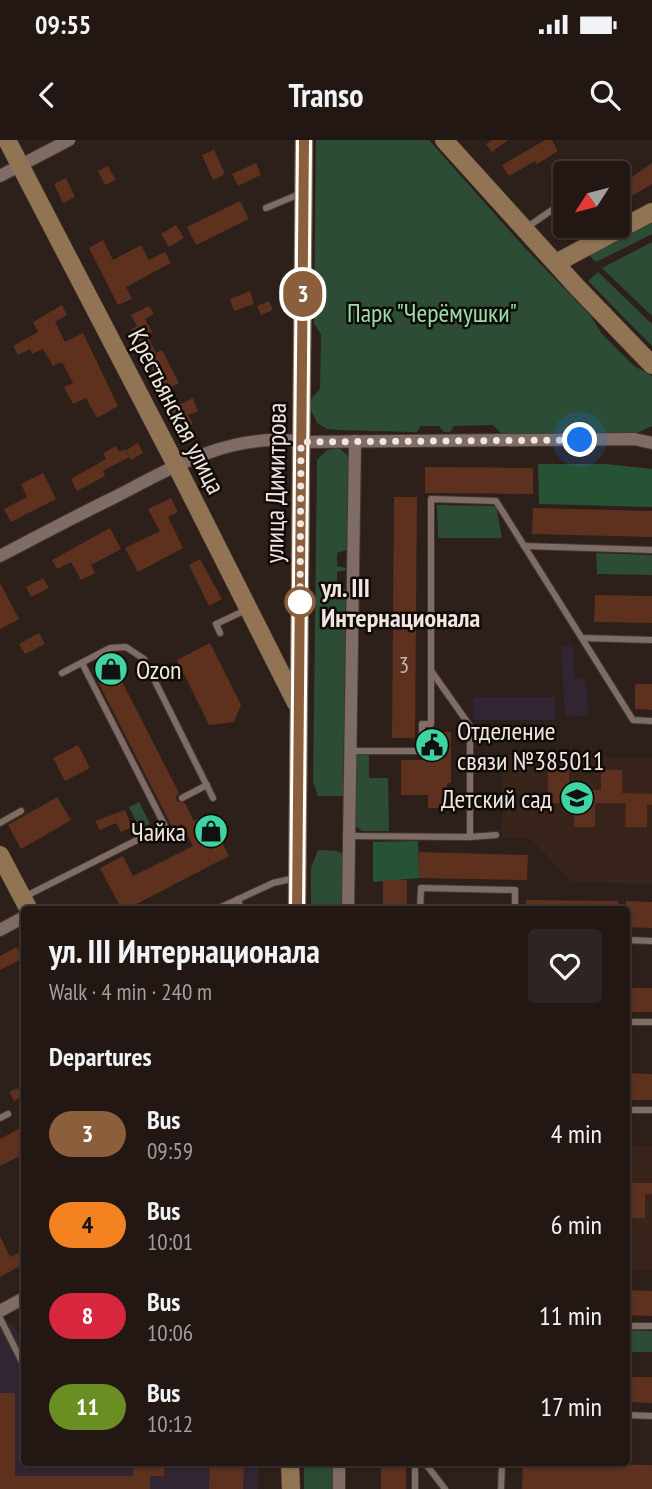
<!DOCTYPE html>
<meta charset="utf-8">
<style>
:root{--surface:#221713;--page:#2e2421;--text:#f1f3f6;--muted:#a29fa0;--line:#3f3633}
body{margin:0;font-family:"PT Sans Narrow",sans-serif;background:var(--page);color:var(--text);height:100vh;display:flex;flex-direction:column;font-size:26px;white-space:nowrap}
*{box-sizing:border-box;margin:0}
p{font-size:23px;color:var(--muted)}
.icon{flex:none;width:38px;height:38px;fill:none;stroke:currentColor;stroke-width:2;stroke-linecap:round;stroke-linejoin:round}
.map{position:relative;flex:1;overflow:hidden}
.drawer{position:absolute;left:21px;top:766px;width:609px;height:560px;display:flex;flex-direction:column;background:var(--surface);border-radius:7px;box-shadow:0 2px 5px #0004,0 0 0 2px var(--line)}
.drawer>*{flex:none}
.badge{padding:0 14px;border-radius:23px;font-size:24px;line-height:46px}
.needle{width:46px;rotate:234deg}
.controls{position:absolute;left:553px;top:21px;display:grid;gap:14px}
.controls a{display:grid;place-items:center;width:77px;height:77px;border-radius:7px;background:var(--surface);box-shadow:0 2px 5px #0004,0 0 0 2px var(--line);font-size:35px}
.you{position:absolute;width:35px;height:35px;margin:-18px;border:5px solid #fff;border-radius:50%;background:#1a73e8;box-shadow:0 0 0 10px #1a73e833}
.map>.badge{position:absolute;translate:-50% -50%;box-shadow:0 0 0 4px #fff}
h2{padding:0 28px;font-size:26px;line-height:63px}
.round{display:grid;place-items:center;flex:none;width:74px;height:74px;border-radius:7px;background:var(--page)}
.summary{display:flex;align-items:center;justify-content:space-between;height:119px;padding:0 28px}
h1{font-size:33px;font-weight:800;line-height:52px}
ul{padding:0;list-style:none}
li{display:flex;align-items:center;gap:21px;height:91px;padding:0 28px}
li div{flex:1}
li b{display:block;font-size:26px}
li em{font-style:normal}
li .badge{min-width:77px;font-weight:700;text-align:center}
.status{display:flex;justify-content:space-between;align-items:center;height:49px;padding:0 35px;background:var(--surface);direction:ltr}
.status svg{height:19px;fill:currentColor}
header{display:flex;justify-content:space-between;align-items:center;height:91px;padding:0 28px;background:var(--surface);font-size:32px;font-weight:800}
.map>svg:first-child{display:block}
.built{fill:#38241b}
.industrial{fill:#322532}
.green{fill:#2c4c35}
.forest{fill:#275335}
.building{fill:#5d311e}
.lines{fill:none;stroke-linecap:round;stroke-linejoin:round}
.lane-casing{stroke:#453935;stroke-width:8}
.street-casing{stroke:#453935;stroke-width:14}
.secondary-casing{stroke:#453935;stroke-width:19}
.lane{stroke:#7e6c65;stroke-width:6}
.street{stroke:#7e6c65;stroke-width:12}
.secondary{stroke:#907454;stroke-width:18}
.line-casing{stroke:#fff;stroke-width:16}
.line{stroke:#8b5e3c;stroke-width:10}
.walk{stroke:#efe5e1;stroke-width:7;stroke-dasharray:0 12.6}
.stop-dot{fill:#fff;stroke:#8b5e3c;stroke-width:3.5}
.labels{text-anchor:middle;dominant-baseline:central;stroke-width:5;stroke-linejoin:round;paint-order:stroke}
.number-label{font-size:23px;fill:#cab8b0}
.park-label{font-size:26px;fill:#98deab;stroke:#110b08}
.street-label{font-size:26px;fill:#efe5e1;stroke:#110b08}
.stop-label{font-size:26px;font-weight:bold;fill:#efe5e1;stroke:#110b08;text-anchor:start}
.poi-label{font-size:26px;fill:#efe5e1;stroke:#110b08;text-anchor:start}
</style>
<div class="status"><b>09:55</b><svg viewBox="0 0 49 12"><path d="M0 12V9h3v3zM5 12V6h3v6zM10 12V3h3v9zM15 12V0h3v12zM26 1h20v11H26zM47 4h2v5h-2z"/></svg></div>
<header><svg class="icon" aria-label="back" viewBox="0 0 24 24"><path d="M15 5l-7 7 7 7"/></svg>Transo<svg class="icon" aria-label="search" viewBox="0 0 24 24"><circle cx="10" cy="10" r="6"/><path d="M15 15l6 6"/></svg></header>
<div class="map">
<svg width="652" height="1349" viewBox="0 0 652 1349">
<rect width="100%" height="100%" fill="#2d1f19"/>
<g class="built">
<path d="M502,615L652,618V744L572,742L530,698H502Z"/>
<rect x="627" y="1006" width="25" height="124"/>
</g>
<g class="industrial">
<path d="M573,506L574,538H586L588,576L565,577L561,507Z"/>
<rect x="473" y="557" width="82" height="23"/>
<path d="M11,1183L24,1203V1323H259L258,1349H0V1189Z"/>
</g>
<g class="green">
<path d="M316,0H429L524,107L590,175L602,194L633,225L652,236V286L637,293L502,294L493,285L454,286L450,292H444L439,286H421L417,292L336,290L327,289L317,283L311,270V259L320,249L321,195L314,183Z"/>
<path d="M652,83V94L596,122L588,114Z"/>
<path d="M652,102V176L602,128Z"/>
<path d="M598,132L652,184V206L588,141Z"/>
<path d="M339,308L347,315L348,320L347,410L337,413V426L347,428V430L337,432V447L346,450L343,656H318L313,642L317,320L327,310Z"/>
<path d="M437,365L496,366L502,398H438Z"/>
<path d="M596,413L652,415V435L597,434Z"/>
<path d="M369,614V638H388L389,691H362L354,685L355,615Z"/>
<path d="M139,662L150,684L140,689L129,667Z"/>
<path d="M318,710L337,711L343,714L342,770H311V728Z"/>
<path d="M627,1190L652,1191V1212H627Z"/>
<rect x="304" y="1323" width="31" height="26"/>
</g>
<g class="forest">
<path d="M538,324H606L652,329V367L539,364Z"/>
<path d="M418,701L419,738L373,742V702Z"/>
</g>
<g class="building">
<path d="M492,0H508L492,12L486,4Z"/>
<path d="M545,0H552L558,11L537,24L535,21L509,36L502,25Z"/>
<path d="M214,10L225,34L213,40L202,15Z"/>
<path d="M256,23L261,35L238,46L232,34Z"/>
<path d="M652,23V44L618,64V47Z"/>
<path d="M108,26L116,40L105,45L98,31Z"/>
<path d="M66,38L75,57L63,63L54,44Z"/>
<path d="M240,61L249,79L196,105L187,87Z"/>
<path d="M176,85L184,98L169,107L161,94Z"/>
<path d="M103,100L113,120L141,105L149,120L165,112L171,123L126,147L132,159L118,165L89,108Z"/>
<path d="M250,151L254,164L234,171L230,159Z"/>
<path d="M269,161L273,170L261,175L257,166Z"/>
<path d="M62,165L67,175L55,182L65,202L83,193L118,266L97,278L86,258L73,264L64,247L73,243L62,222L53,226L43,209L32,214L30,209L18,215L13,206L38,192L33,182Z"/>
<path d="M149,166L154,174L145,179L152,192L147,195L156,213L162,210L179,243L164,251L131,189L137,186L131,175Z"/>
<path d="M193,258L198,271L188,275L193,284L181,290L170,269Z"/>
<path d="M138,303L143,313L131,320L126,310Z"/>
<path d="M116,306L119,312L125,309L129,317L103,331L105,336L77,351L71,339L106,319L103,313Z"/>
<path d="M425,327L533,328V354L425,353Z"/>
<path d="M43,333L56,359L11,382L4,369L27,357L21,344Z"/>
<path d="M394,357H417L415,598H392Z"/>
<path d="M171,358L178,372L168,377L183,408L138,432L125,408L160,391L148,369Z"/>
<path d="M533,368L652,371V397L532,394Z"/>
<path d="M110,388L121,409L91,425L95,433L81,440L71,422L57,429L52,420Z"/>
<path d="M200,419L222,459L209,466L189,425Z"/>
<path d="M43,438L49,448L31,457L26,447Z"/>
<path d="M0,443L19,479L0,489Z"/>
<path d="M595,455L652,456V483L594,482Z"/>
<path d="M39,493L45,504L25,514L19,504Z"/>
<path d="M210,503L241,565L234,582L209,585L177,520Z"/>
<path d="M111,520L179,653L176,657L177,661L185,663L194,681L207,674L229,716L125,770H122L100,728L123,716L133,736L193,706L182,684L173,689L92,530Z"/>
<path d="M635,544H652V570L635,569Z"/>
<path d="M428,592H451V643H447V668H428V655H401V620H425L428,611Z"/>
<path d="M78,605L90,628L65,641L53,618Z"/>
<path d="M548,628H569V650H601V630H622V653L652,654V665H647V687H625L626,663H595V687H574V663H548Z"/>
<path d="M57,657L71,680L21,709L8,685Z"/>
<path d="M125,670L132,687L121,692L116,683L100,690L95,681Z"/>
<path d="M419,712L528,715L527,740L419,738Z"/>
<rect x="383" y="740" width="24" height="30"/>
<path d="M526,760L618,761V770H526Z"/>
<path d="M626,761L652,762V788L626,787Z"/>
<path d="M17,807L23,818L0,830V816Z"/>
<rect x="626" y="848" width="26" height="24"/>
<path d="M626,933L652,934V960H626Z"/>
<path d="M18,948L22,957L14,961L9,952Z"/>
<path d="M20,988L24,996V1014L0,1026V999Z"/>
<path d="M626,1043H652V1054H645V1078H626Z"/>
<path d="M0,1096L10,1117L22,1111L24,1116V1124L0,1137Z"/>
<path d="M626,1150L652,1151V1176L626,1175Z"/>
<path d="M626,1237H652V1263L626,1262Z"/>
<path d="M0,1253H15V1336H133V1323L164,1325V1336H150V1349H0Z"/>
<path d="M210,1323H244L243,1349H209Z"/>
<rect x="381" y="1323" width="25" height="26"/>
<path d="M523,1323L652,1325V1349H522Z"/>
</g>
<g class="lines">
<g class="lane-casing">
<g id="lane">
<path d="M266,68L302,53"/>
<path d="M526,88L565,61"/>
<path d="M524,406L652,410"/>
<path d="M220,493L216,484L246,470"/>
<path d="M582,498L652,500"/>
<path d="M62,533L110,508L126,507L144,519L213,658"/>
<path d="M351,611H422V584H431V359L496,361L633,580L652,581"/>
<path d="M182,658L207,645"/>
<path d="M0,683L21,671"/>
<path d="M349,696L470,697V586L432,532"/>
<path d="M470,697L496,695"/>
<path d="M24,757L165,686L82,523"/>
<path d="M238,759L241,770"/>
<path d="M215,770L273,743L295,738"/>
<path d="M420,770L421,748L515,750V770"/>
<path d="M626,800L652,801"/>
<path d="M626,882H652"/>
<path d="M626,970H652"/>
<path d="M0,978L8,974"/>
<path d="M0,1178L24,1226"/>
<path d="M626,1186H652"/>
<path d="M626,1275L652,1276"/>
<path d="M425,1323L445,1349"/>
<path d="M415,1349V1323"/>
<path d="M501,1349L502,1323"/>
</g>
</g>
<g class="street-casing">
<g id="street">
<path d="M0,36L69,0"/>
<path d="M0,416C38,396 76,376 115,357C173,327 233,291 301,302L634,299L652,303"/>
<path d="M348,770L355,301"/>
<path d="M0,790L24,777"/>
<path d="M0,1171L24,1158"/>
<path d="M339,1349V1323"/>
</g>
</g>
<g class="secondary-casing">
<g id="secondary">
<path d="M7,0L176,325L296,563"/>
<path d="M444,0L576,146L652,225"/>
<path d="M556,123L652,72"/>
<path d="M0,715L29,770"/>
<path d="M297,770L304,0"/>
<path d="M290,1323L291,1349"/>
</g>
</g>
<use href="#lane" class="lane"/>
<use href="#street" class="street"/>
<use href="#secondary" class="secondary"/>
</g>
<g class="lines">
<g class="line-casing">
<path id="line" d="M297,770L304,0"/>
</g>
<use href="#line" class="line"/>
<path class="walk" d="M300,462V467L301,302L580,300"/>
</g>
<defs>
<g id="shop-disc" transform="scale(1.75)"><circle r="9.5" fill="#3ed4a3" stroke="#110b08"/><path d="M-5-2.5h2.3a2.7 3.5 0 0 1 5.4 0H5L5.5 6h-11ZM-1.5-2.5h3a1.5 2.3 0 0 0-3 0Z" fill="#111"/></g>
<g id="civic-disc" transform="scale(1.75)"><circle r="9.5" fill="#3ed4a3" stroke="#110b08"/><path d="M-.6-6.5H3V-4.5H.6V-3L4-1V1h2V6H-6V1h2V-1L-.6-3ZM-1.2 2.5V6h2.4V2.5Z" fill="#111"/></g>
<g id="school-disc" transform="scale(1.75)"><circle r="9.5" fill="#3ed4a3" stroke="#110b08"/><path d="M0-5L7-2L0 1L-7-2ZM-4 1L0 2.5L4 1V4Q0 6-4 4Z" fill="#111"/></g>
</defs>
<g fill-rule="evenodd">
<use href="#shop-disc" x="111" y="529"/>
<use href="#civic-disc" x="432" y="605"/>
<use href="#school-disc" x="577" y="658"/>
<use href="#shop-disc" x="211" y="691"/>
</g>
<circle class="stop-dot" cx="300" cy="462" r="14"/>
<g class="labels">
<g class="number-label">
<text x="404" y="524">3</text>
</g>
<g class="park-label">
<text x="432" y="172">Парк "Черёмушки"</text>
</g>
<g class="street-label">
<text transform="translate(177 271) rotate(63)">Крестьянская улица</text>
<text transform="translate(275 343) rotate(-89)">улица Димитрова</text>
</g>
<g class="stop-label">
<text x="321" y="447">ул. III<tspan x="321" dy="30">Интернационала</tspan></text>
</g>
<g class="poi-label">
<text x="136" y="529">Ozon</text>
<text x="457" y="590">Отделение<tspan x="457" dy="30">связи №385011</tspan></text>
<text x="552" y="658" text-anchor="end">Детский сад</text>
<text x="186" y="691" text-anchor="end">Чайка</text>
</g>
</g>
</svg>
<div class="controls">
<a><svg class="needle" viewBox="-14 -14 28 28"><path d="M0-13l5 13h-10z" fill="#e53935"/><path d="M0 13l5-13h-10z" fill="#a29fa0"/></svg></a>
</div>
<div class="you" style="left:580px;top:300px"></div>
<b class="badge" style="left:303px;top:154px;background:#8b5e3c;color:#fff">3</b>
<section class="drawer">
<div class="summary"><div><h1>ул. III Интернационала</h1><p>Walk · 4 min · 240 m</p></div><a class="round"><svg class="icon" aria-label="heart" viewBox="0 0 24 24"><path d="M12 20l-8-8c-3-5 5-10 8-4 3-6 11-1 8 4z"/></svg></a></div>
<h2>Departures</h2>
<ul>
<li><span class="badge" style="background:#8b5e3c;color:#fff">3</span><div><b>Bus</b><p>09:59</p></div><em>4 min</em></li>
<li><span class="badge" style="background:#f58220;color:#111">4</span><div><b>Bus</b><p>10:01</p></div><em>6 min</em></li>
<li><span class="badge" style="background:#d7263d;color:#fff">8</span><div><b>Bus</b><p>10:06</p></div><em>11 min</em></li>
<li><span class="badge" style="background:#6b8e23;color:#fff">11</span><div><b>Bus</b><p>10:12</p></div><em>17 min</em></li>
</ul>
</section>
</div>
